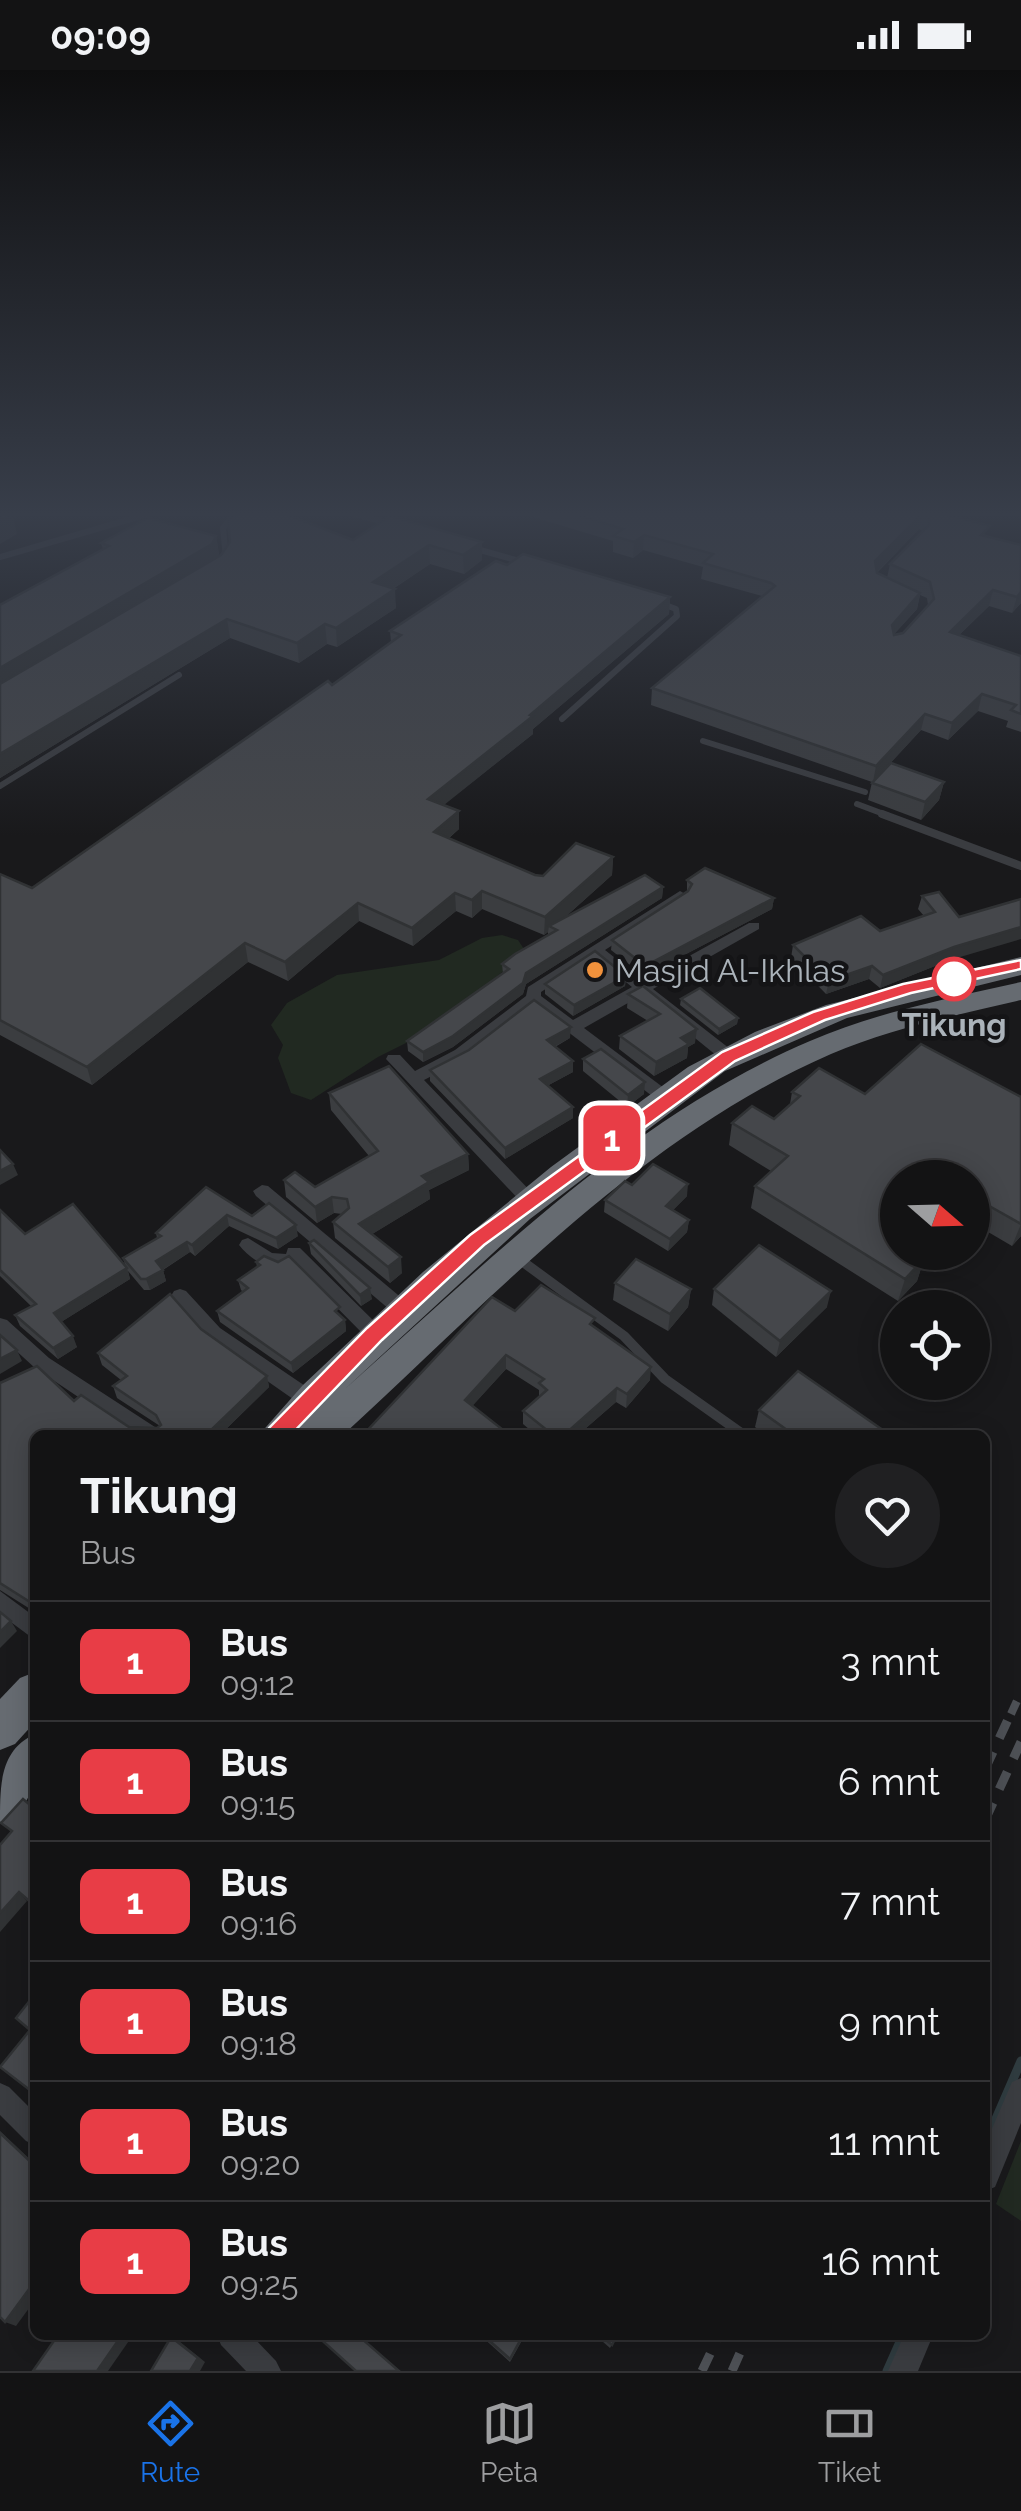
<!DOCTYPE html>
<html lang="id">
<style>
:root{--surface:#131314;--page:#202022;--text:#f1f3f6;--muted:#9d9ea0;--line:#323234;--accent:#1a73e8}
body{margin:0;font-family:Raleway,sans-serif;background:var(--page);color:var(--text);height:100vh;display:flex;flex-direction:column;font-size:38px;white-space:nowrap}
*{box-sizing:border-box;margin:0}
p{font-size:32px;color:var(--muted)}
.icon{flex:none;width:55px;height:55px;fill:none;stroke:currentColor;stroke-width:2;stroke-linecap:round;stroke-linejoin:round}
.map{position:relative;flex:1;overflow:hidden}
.details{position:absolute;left:30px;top:1360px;width:960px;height:910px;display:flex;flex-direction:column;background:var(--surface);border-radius:15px;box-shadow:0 5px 25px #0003,0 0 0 2px var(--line)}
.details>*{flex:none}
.badge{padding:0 20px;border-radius:15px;font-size:35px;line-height:65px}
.needle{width:65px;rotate:110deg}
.buttons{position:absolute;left:880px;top:1090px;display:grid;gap:20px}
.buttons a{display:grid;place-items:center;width:110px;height:110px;border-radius:50%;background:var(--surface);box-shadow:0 5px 25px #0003,0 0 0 2px var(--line);font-size:50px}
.map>.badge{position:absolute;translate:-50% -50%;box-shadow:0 0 0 5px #fff}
.round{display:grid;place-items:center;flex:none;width:105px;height:105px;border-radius:52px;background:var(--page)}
.overview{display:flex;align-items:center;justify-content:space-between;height:170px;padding:0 50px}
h1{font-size:48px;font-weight:700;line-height:75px}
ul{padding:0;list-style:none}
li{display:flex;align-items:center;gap:30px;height:120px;padding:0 50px;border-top:2px solid var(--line)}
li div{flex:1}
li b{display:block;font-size:38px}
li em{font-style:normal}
li .badge{min-width:110px;font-weight:700;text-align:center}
.status{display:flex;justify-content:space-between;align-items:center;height:70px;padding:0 50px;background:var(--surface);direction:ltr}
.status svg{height:28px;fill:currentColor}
.dock{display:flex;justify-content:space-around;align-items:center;height:140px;border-top:2px solid var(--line);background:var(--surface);font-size:28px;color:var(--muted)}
.dock a{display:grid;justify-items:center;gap:5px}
.dock .selected{color:var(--accent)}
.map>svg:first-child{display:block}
.green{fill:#212921}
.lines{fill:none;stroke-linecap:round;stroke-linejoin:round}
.stream{stroke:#2f3b3f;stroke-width:9}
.lane-far2{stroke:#3a3c40;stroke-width:6}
.lane-far1{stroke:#3a3c40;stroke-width:8}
.lane{stroke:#3a3c40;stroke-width:10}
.street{fill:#3a3c40;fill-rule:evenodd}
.highway{fill:#666b71;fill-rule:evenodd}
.rail-far1{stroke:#4d5055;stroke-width:8;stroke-dasharray:14 11;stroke-linecap:butt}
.rail{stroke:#4d5055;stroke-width:9;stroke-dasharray:19 15;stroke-linecap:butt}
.wall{fill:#3b3d40;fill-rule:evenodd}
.shaded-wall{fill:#303234}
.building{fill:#45474b;stroke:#303234;stroke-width:2.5}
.line{fill:#e83d46;stroke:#fff;stroke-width:2.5}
.poi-dot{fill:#f0913c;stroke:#141416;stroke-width:4}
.stop-dot{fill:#fff;stroke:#e83d46;stroke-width:5}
.labels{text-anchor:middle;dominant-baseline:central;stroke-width:9;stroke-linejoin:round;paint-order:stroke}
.poi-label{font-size:32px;fill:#abb3ba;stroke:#141416;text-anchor:start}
.stop-label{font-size:32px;font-weight:bold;fill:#abb3ba;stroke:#141416}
</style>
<div class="status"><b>09:09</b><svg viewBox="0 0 49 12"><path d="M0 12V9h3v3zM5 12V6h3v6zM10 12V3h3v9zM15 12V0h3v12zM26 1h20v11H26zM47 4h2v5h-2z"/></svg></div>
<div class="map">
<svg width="1021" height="2301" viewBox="0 0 1021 2301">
<rect width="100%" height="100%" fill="#19191b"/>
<g class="green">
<path d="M502,865L518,870L526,882L434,959L378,987L311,1030L291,1023L278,988L283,975L271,955L287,933L337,905L439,890L482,868Z"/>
<path d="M1021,2071V2151L996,2134Z"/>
</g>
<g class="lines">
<g class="stream">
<path d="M985,2074L1021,1991"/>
<path d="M887,2301L903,2265"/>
</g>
<g class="lane-far2">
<path d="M355,444L391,454"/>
<path d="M473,478L526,493"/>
<path d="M0,487L148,444"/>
<path d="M226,487L223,458L235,444"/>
<path d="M562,649L677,546L676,539L660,533"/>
<path d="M703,671L865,722"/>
<path d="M0,716L179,605"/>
<path d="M857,734L889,746"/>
</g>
<path class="lane-far1" d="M882,744L1021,796"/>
<path class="lane" d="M519,1189L624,1266L665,1309L744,1365"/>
<g class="street">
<path d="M680,821L687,825L685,828L605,880L644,911L749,853H759V859L653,919L734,982L736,986L734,990H722L642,925L584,958L672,1024L674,1028L672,1032H660L534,936L467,988L424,1010L538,1129L529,1135L523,1134L386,989L388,985H400L415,1001L455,980L526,926L528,917ZM595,887L632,917L573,950L541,926V922Z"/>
<path d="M262,1115L268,1116L410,1235L412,1240L410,1245H396L256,1126L253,1121Z"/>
<path d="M248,1168L272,1183L286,1184L288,1178H300L382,1259L384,1264L382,1269L375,1272L368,1269L291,1191C274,1206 251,1190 239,1175L242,1170Z"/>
<path d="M180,1219L186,1221L220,1258L317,1324L320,1330L317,1336L310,1338L303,1336L206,1268L174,1231L171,1226L174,1221Z"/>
<path d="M0,1248L7,1250L49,1288L158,1359L161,1365H135L35,1298L0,1266Z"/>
<path d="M0,1521L35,1547V1570L0,1544Z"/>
<path d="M1021,2008V2053L995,2117L985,2121V2075L1012,2012Z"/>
<path d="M0,2013L9,2017L35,2043V2075L26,2071L0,2045Z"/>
<path d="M217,2265H251L276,2291L281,2301H246L221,2275Z"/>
<path d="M904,2265H933L918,2301H888Z"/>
</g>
<g class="highway">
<path d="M1021,887V905L847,948L725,1001L530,1149L345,1319C488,1192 631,1047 810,971C877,942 950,928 1021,912V930C957,945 892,958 831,984C642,1066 492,1228 343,1365H259L303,1315L423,1202L551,1097L688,997L755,962L826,935Z"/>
<path d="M35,1602V1652L15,1674L0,1680V1629L20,1608Z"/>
<path d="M35,1664C35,1701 40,1735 0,1752C0,1714 0,1680 35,1664Z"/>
</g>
<path class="rail-far1" d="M1011,1644L1021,1622"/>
<g class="rail">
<path d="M985,1699L1012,1641"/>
<path d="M985,1750L1021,1672"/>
<path d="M702,2301L719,2265"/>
<path d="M732,2301L748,2265"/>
</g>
</g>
<g class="wall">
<path d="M523,444H948L988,466L1021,475V533L1012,543L989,536L959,565L1021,586V662L1006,657L1008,651L978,641L948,670L921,660L882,702L944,712L939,730L921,750L868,730L872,712L651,635L652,618L762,526L701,509L703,497L643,480L633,488L613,482V471ZM919,459L923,461L890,494L887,508L877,503ZM920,525L927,528L928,535L903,563L894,564L917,539Z"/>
<path d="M216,466L219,484L217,487L353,470L482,472V490L464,504L430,494L393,519L396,538L337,577L327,574L299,593L230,568L0,708V535L103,479L101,473Z"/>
<path d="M507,495L670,527L669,544L533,659V664L443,735L459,741V759L448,769L535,805L543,806L613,787L612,805L563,849L663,817L662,828L526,914L523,924L453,977L423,992L408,981L407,971L503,904L502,894L548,865V862L544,865L482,839L472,848L456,841L413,876L359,851L288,911L248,892L92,1015L0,965V804L32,818L332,615L391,572L390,561Z"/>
<path d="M687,810L774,828L772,839L644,906L611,880L612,870L687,821Z"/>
<path d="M939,822L950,890L880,918L869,909L826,924L791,888L793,875L880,861L924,846L918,839L922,826Z"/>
<path d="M626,906L625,916L573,946L545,924V914Z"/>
<path d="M643,916L695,973L688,977L687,988L654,1006L619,979L620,966L648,951L627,938L628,924Z"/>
<path d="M681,929L738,948L737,954L718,965L680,935Z"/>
<path d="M570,968L555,977L573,991V1002L547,1016L573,1037V1048L505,1089L430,1011V1000Z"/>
<path d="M583,989L644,1024L627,1037L583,1001Z"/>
<path d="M792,1022L1021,1027V1166L1012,1176L983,1159L972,1170V1108H898V1163L892,1169L924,1189L917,1211L898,1231L751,1138L755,1116L771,1101L729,1075L732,1053L774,1049L790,1034Z"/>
<path d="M329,1023L468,1084L469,1100L429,1120L430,1129L372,1164L402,1203L390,1213L335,1168L333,1152L342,1144L334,1143L317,1153L286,1127L284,1110L315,1117L369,1086L331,1040Z"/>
<path d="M632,1115L687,1126L673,1140L689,1150L687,1162L668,1181L604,1142L605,1130Z"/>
<path d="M206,1117L252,1146L298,1166L278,1179L229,1156L195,1186L190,1182L163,1200L166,1211L150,1220H144L128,1201L130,1209L61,1252L77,1277L58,1289L20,1256L15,1245L31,1236L0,1206V1140L25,1164L125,1195L123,1188L157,1168L156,1163Z"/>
<path d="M309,1173L372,1229L361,1236L311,1184Z"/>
<path d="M256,1192L345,1250L346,1261L293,1303L220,1252L217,1241L243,1222L241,1220L238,1210L257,1197Z"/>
<path d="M615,1213L691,1219L688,1237L668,1261L613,1230Z"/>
<path d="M714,1219L827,1237L776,1287L712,1235Z"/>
<path d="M515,1241L595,1258L650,1310L626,1338L616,1332L578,1365H536L523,1354V1341L539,1327V1320L506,1299L472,1336L363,1365Z"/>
<path d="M201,1259L267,1306L269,1317L220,1365H35V1542L0,1520V1313L74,1331L129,1357L157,1358L160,1356L117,1328L113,1316L121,1310L102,1295L98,1283Z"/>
<path d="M759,1340L890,1365H766L755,1357Z"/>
<path d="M480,2265H525L510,2292Z"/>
<path d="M595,2265H617L610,2278Z"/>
</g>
<g class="shaded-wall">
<path d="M0,444H18L13,447L17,464L0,474Z"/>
<path d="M922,444L919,459L872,507L875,491Z"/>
<path d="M644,465L643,480L633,488L634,472Z"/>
<path d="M216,466L219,484L215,493L0,621V598Z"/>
<path d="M482,472V490L464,504L463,485Z"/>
<path d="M429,475L430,494L374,531L373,512Z"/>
<path d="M395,519L396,538L337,577L336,558Z"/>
<path d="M993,520L989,536L946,578L950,562Z"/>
<path d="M1021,522V533L1012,543L1017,527Z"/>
<path d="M920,523L917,539L888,571L892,555Z"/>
<path d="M670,527L669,544L533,659V664L429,747L428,729Z"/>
<path d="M227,549L230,568L0,708V684Z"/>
<path d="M325,554L327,574L299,593L297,573Z"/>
<path d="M982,624L978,641L948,670L952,653Z"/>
<path d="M925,644L921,660L873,712L876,696Z"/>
<path d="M944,712L939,730L921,750L925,732Z"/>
<path d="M459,741V759L434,780V762Z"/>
<path d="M613,787L612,805L553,858L549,856L548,862L544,865L545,847Z"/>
<path d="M663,817L662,828L526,914L523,924L453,977L423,992V982L526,903Z"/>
<path d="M482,821V839L472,848V830Z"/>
<path d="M455,823L456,841L413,876L412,858Z"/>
<path d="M774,828L772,839L644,906L645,896Z"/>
<path d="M358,833L359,851L288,911L285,892Z"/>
<path d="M1021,857V869L950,890L880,918L883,905L954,877Z"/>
<path d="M245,873L248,892L92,1015L87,997Z"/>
<path d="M872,896L869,909L826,924L829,911Z"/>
<path d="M626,906L625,916L573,946L574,935Z"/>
<path d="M738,948L737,954L718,965L719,959Z"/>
<path d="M571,957L570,968L546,981L547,970Z"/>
<path d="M697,959L695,973L688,977L687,988L654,1006L656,992L681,968Z"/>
<path d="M573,991V1002L539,1020L540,1009Z"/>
<path d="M645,1012L644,1024L627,1037L628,1025Z"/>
<path d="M573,1037V1048L505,1089V1078Z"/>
<path d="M468,1084L469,1100L429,1120L430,1129L361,1171L359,1154L422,1106Z"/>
<path d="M13,1094L18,1105L0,1115V1101Z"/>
<path d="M688,1114L687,1126L665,1148L666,1136Z"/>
<path d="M332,1127L334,1143L317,1153L315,1137Z"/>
<path d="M991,1137L983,1159L972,1170V1157Z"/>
<path d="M227,1145L229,1156L195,1186L192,1175Z"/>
<path d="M898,1148V1163L876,1185L883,1163Z"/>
<path d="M689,1150L687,1162L668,1181L670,1169Z"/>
<path d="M1021,1154V1166L1012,1176Z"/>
<path d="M296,1155L298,1166L278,1179L276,1168Z"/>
<path d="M187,1172L190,1182L159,1202L156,1191Z"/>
<path d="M401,1187L402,1203L390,1213L388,1197Z"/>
<path d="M924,1189L917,1211L898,1231L905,1209Z"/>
<path d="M127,1198L130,1209L58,1254L54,1243Z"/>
<path d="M163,1200L166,1211L150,1220L146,1209Z"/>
<path d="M370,1218L372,1229L361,1236L360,1225Z"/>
<path d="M691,1219L688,1237L668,1261L670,1244Z"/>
<path d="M831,1221L827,1237L776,1287L780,1271Z"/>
<path d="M345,1250L346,1261L293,1303L291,1293Z"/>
<path d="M73,1266L77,1277L58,1289L53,1278Z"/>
<path d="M17,1280L22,1291L0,1304V1289Z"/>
<path d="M506,1285V1299L466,1343L465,1330Z"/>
<path d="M651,1297L650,1310L626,1338L627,1324Z"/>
<path d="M267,1306L269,1317L220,1365H206Z"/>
<path d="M617,1318L616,1332L578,1365H564Z"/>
<path d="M11,1551L17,1561L0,1578V1562Z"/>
<path d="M19,1822L27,1831L0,1862V1843Z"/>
<path d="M0,2061L35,2094V2096L0,2063Z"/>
<path d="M35,2211V2230L16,2256L5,2252Z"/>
<path d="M122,2265H133L108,2301H97Z"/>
<path d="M171,2267L179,2271L205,2292L200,2301H190Z"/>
</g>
<g class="building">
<path d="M0,444H11L13,445L0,451Z"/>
<path d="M238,444H285L353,470L390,446L482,472L463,485L429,475L373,512L395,519L336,558L325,554L297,573L227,549L0,684V614L221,485L230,472L228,450Z"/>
<path d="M574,444H922L875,491L877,503L920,523L892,555L894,565L903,563L934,529L930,512L890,494L929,455V446L923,444H945L990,456L981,465L1021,475V522L1017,527L993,520L950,562L1021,586V644L1011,640L1016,635L982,624L952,653L925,644L876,696L652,618L775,516L771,513L703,493L713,484L644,465L634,472L613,466L623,459Z"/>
<path d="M148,448L216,466L212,474L0,598V535L109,476L101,473Z"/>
<path d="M523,484L670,527L530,645L533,646L428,729L459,741L434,762L535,805L543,806L576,773L613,787L545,847L482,821L472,830L455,823L412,858L358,833L285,892L245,873L87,997L0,950V804L32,818L328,611L332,615L401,565L390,561L496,491L507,495Z"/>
<path d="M891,693L944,712L925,732L872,713Z"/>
<path d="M705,798L774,828L645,896L612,870L688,821L692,814L687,810Z"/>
<path d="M645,805L663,817L526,903L523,913L453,966L423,982L407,971L509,899L502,894L515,884L557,860L549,856Z"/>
<path d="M939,822L959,847L1021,829V857L954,877L883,905L872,896L829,911L793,875L861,846L880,861L935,842L922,826Z"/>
<path d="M595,881L626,906L574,935L545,914Z"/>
<path d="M643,916L697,959L681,968L689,974L656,992L620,966L660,944L628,924Z"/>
<path d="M700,918L738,948L719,959L681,929Z"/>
<path d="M534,930L571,957L547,970L573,991L540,1009L573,1037L505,1078L430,1000L469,980Z"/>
<path d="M921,974L1021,1027V1154L991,1137L972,1157V1108H898V1148L883,1163L898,1172V1182H914L924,1189L905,1209L755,1116L788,1086L732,1053L752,1036L774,1049L800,1026L792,1022L819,998L865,1024Z"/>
<path d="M601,979L645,1012L628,1025L583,989Z"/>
<path d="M389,996L468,1084L422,1106L429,1112L359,1154L401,1187L388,1197L333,1152L349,1138L347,1129L332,1127L315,1137L284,1110L295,1102L315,1117L378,1081L329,1023Z"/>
<path d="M0,1080L13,1094L0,1101Z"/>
<path d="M653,1094L688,1114L666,1136L689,1150L670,1169L605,1130L625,1111L632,1115Z"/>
<path d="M206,1117L252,1146L269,1133L296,1155L276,1168L227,1145L192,1175L187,1172L156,1191L163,1200L146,1209H141L123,1188L161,1166L156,1163Z"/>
<path d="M73,1134L127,1198L54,1243L73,1266L53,1278L15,1245L36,1234L0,1200V1140L25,1164Z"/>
<path d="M314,1170L370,1218L360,1225L309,1173Z"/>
<path d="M759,1175L831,1221L780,1271L714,1219Z"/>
<path d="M264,1186L278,1192L289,1186L340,1237L335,1241L345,1250L291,1293L217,1241L248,1218L238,1210L260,1195L256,1192Z"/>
<path d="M636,1189L691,1219L670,1244L615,1213Z"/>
<path d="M541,1215L595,1248L590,1254L651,1297L627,1324L617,1318L564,1365H553L523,1341L547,1320L539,1313L544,1309L506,1285L465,1330L507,1363L505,1365H363L492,1227L515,1241Z"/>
<path d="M170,1224L201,1259L267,1306L206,1365H35V1528L30,1532L0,1513V1313L37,1296L74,1331L81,1325L129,1357L157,1358L161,1355L156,1345L113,1316L127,1306L98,1283Z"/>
<path d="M0,1265L17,1280L0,1289Z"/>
<path d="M798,1301L890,1365H794L759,1340Z"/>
<path d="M0,1542L11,1551L0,1562Z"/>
<path d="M23,1729L35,1739V1836L19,1822L0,1843V1775L12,1761L1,1753Z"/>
<path d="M35,1924V2024L0,1997L30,1960L16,1948Z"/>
<path d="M0,2063L35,2096V2211L5,2252L0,2247Z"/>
<path d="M58,2265H122L97,2301H33Z"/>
<path d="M316,2265H363L361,2268L399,2301H356Z"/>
<path d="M483,2265H523L510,2289Z"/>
<path d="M600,2265H617L612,2275Z"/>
<path d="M171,2267L198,2288L190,2301H151Z"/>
</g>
<linearGradient id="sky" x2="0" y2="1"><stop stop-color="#0e0e0f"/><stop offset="0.58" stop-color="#383e4a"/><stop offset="1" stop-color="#383e4a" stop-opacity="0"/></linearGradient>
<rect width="1021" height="766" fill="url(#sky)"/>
<path class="line" d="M1021,890V899L911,923L825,950L735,991L484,1175L382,1270L284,1372H269V1358L367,1258L470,1165L722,982L813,942L903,914Z"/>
<circle class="poi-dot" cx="595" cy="900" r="10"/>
<circle class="stop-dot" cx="954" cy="909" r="20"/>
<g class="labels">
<g class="poi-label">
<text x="615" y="900">Masjid Al-Ikhlas</text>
</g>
<g class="stop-label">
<text x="954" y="954">Tikung</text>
</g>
</g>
</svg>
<div class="buttons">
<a><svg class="needle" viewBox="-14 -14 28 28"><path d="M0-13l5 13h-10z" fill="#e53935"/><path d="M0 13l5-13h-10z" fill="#9d9ea0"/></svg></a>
<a><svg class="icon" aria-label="locate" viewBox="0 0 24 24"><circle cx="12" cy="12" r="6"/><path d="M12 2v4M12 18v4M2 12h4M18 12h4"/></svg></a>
</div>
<b class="badge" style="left:612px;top:1068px;background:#e83d46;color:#fff">1</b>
<section class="details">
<div class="overview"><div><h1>Tikung</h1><p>Bus</p></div><a class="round"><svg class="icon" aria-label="heart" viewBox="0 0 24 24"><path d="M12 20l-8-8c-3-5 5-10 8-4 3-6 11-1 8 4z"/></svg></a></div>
<ul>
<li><span class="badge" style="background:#e83d46;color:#fff">1</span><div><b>Bus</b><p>09:12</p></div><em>3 mnt</em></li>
<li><span class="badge" style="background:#e83d46;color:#fff">1</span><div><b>Bus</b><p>09:15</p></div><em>6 mnt</em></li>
<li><span class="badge" style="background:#e83d46;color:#fff">1</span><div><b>Bus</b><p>09:16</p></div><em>7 mnt</em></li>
<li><span class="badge" style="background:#e83d46;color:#fff">1</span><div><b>Bus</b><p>09:18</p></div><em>9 mnt</em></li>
<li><span class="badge" style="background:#e83d46;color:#fff">1</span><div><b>Bus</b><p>09:20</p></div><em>11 mnt</em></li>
<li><span class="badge" style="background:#e83d46;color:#fff">1</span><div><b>Bus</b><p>09:25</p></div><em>16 mnt</em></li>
</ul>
</section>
</div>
<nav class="dock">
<a class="selected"><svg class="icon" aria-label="directions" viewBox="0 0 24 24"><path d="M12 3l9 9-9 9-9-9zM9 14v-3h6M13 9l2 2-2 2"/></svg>Rute</a>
<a><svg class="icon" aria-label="map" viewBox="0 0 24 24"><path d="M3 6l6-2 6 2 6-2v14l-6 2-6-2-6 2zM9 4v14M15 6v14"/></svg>Peta</a>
<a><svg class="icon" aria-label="tickets" viewBox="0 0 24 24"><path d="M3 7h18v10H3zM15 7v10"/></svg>Tiket</a>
</nav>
